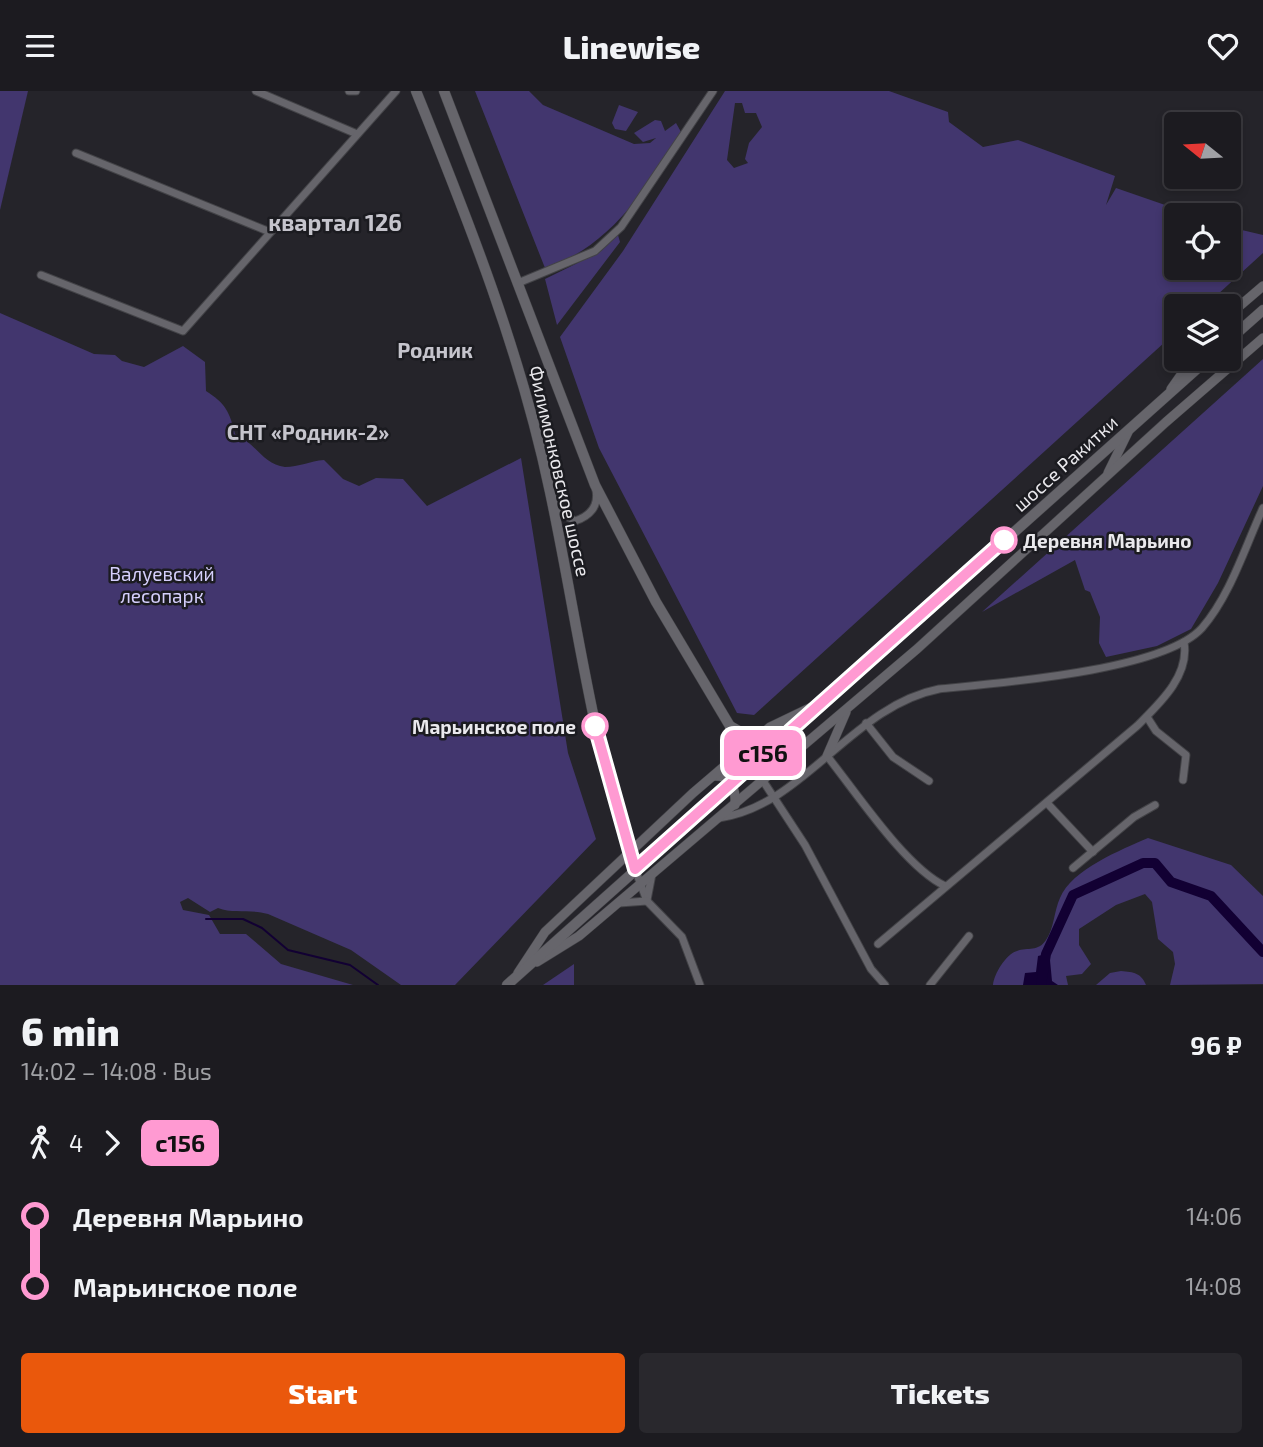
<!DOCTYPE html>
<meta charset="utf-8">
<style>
:root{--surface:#1c1b20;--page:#29282d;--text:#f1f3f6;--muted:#a0a1a5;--line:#3a393e;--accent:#ea580c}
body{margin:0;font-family:"Exo 2",sans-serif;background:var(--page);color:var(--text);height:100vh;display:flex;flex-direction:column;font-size:26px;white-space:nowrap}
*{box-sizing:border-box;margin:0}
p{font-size:23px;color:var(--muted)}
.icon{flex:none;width:38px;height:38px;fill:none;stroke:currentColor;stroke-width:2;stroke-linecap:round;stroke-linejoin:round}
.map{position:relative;height:894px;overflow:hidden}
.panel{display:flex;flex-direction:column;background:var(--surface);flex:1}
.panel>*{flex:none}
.badge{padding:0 14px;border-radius:10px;font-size:24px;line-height:46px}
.needle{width:46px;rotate:288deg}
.fabs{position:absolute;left:1164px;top:21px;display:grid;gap:14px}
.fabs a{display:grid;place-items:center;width:77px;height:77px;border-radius:7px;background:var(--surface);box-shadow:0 4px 10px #0003,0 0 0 2px var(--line);font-size:35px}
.map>.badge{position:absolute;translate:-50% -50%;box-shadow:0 0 0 4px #fff}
.legs{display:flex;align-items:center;gap:10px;height:77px;padding:0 21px;font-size:23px}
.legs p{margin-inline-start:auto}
.headline{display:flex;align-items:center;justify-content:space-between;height:119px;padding:0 21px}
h1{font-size:38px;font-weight:800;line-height:52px}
.cta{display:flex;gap:14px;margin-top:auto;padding:14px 21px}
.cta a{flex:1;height:80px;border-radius:7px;background:var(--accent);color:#fff;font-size:28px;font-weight:800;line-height:80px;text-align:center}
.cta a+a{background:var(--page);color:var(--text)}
ul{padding:0 21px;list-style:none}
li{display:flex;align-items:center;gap:24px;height:70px;font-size:26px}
li i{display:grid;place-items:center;width:10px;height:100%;margin:0 9px;background:currentColor}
li i::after{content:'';width:18px;height:18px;margin:-9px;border:5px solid;border-radius:50%;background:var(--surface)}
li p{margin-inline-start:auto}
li:first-child i{background:linear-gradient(#0000 50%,currentColor 0)}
li:last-child i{background:linear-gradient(currentColor 50%,#0000 0)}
header{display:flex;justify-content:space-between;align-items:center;height:91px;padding:0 21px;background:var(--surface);font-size:32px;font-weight:800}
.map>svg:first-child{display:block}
.green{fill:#42366e;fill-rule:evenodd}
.water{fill:#120033}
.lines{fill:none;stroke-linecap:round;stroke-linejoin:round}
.stream{stroke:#120033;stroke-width:2}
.river{stroke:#120033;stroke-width:10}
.minor-casing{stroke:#434347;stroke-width:9}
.tertiary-casing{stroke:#434347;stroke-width:10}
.secondary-casing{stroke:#434347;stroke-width:11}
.minor{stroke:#66656b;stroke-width:7}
.tertiary{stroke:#66656b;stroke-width:9}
.secondary{stroke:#66656b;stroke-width:10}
.line-1-casing{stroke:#fff;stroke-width:16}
.line-1{stroke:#ff9ad2;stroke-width:10}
.stop-1-dot{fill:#fff;stroke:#ff9ad2;stroke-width:3.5}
.labels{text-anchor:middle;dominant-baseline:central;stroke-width:5;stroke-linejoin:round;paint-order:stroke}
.street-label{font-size:19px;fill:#eae9ed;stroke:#1b1b20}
.stop-label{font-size:19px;font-weight:bold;fill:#eae9ed;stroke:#1b1b20;text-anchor:start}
.park-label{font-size:19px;fill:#d5cffc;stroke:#1b1b20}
.neighbourhood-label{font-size:21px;font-weight:bold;fill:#c5c4cc;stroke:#1b1b20}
.quarter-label{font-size:23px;font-weight:bold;fill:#c5c4cc;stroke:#1b1b20}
</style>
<header><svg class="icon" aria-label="menu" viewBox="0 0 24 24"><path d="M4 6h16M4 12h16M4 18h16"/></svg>Linewise<svg class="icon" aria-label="heart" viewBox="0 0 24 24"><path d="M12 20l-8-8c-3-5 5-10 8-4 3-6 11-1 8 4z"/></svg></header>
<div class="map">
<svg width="1263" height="894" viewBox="0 0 1263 894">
<rect width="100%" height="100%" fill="#25242a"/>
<g class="green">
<path d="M0,0H28L0,119Z"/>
<path d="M475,0H529L543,14L634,53L650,52L656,47L643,51L634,42L655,29L661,30L665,40L676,32L681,41C650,95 608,158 545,177Z"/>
<path d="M725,0H889L948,21L949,31L983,56L1018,49L1115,85L1106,114L1116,97L1194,124H1176V177H1228L1229,136L1263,144V162L1205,215H1176V241L754,624L737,622L599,357L560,246L623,160ZM735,12H742L745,22H756L762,36L749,52L745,68L748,72L734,77L727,69Z"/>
<path d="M619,14L638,21L626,40L615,38L612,32Z"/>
<path d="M618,144L620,151L557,234L545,188L600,161Z"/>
<path d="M0,222L94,263L115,264L122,270L144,276L183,255L205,271L206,300C225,312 230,321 235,343C255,351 263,374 285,376C299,376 310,370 324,369L343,388L359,395L376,387L403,388L427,415L521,367L568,662L596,748L455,894H401L351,859L268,823C251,818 234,823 218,817L210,821L188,807L180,811L183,819L209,824L220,843H246L281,873L353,894H0Z"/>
<path d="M1263,268V395L1218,492L1191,538L1157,555L1106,566L1099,552L1100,526L1090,501L1085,499L1075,469L982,521Z"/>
<path d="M1148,747L1231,774L1263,805V893L1170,894L1175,873L1173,861L1158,848L1152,811L1145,803L1116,814L1079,838V854L1091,873L1082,883L1066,885L1068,894H993C994,883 1006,863 1017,860C1028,856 1038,861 1046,849C1054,838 1054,820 1060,807C1072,778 1121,759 1148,747Z"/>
<path d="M574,873V894H543Z"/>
<path d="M1121,880C1134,881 1141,882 1146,894H1096L1110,882Z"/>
</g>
<path class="water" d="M1046,863L1050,869L1052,890L1058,894H1023L1025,882L1036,881L1038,865Z"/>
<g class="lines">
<path class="stream" d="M206,828H243L262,837L288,859L350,874L378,894"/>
<path class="river" d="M1041,894L1046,863L1073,804L1143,772H1155L1171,791L1211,805L1263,861"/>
<g class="minor-casing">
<g id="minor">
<path d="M256,0L357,43"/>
<path d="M349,0H356"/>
<path d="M76,62L270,141"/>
<path d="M41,184L183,240L396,0"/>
<path d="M518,192L595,160L621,136L713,0"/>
<path d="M555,410L561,422L575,430C590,425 599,415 596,399"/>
<path d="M1147,626L1156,640L1186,664L1183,689"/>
<path d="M866,632L893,666L929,690"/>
<path d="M827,665C856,701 905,776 945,795"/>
<path d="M752,673L805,754L871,878L885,894"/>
<path d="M1047,712L1093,761"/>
<path d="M719,727C804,715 852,615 939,598C999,592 1163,580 1202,537C1230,505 1245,456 1263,417"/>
<path d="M1073,777L1134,726L1155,714"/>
<path d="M635,778L647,810L682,846L700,894"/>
<path d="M647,809L652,783"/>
<path d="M619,812L647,810"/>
<path d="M878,853L1137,635C1159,613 1190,585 1184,551"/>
<path d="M930,894L969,845"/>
</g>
</g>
<g class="tertiary-casing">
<g id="tertiary">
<path d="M1228,225L1263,195"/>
<path d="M1171,298L1192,268"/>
<path d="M1108,382L1128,341"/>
<path d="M731,635L747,644L760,643"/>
<path d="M827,665L846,621"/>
<path d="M714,685C732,684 736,698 735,714"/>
<path d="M537,871L579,845L917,558L1166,331L1263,247"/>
<path d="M518,882L545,841L693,702L770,636L820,612"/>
</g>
</g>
<g class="secondary-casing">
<g id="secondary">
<path d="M416,0C469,131 521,262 550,401C577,527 592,656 635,778"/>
<path d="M444,0L595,394L656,511L752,672"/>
<path d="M1228,250L1263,219"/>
<path d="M507,894L1208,268"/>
</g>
</g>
<use href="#minor" class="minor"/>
<use href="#tertiary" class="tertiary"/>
<use href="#secondary" class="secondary"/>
</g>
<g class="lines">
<g class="line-1-casing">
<path id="line-1" d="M595,635L635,778L1004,449"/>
</g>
<use href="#line-1" class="line-1"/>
</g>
<g class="stop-1-dot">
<circle cx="1004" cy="449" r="12"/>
<circle cx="595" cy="635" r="12"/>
</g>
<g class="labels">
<g class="street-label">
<text transform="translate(1065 372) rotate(-42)">шоссе Ракитки</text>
<text transform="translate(560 380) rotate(77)">Филимонковское шоссе</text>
</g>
<g class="stop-label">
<text x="1023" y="449">Деревня Марьино</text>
<text x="576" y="635" text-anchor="end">Марьинское поле</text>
</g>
<g class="park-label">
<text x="162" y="482">Валуевский<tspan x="162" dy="22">лесопарк</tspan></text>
</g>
<g class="neighbourhood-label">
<text x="435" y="258">Родник</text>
<text x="308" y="340">СНТ «Родник-2»</text>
</g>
<g class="quarter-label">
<text x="335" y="131">квартал 126</text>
</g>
</g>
</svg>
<div class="fabs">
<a><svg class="needle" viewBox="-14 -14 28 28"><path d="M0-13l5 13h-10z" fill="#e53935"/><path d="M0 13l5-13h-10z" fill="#a0a1a5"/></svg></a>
<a><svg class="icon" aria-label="locate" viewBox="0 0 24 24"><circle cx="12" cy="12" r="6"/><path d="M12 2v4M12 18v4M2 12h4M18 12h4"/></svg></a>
<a><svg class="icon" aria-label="layers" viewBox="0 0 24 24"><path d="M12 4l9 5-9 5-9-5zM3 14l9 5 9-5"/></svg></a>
</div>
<b class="badge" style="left:763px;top:662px;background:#ff9ad2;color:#111">с156</b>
</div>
<section class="panel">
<div class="headline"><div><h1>6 min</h1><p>14:02 – 14:08 · Bus</p></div><b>96 ₽</b></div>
<div class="legs"><svg class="icon" aria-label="walk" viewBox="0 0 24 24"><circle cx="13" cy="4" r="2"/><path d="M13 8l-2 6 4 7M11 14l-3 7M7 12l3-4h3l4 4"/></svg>4<svg class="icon" aria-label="forward" viewBox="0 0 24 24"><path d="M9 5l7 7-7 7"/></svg><b class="badge" style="background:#ff9ad2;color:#111">с156</b></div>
<ul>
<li><i style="color:#ff9ad2"></i><b>Деревня Марьино</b><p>14:06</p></li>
<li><i style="color:#ff9ad2"></i><b>Марьинское поле</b><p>14:08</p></li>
</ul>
<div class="cta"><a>Start</a><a>Tickets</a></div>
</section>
